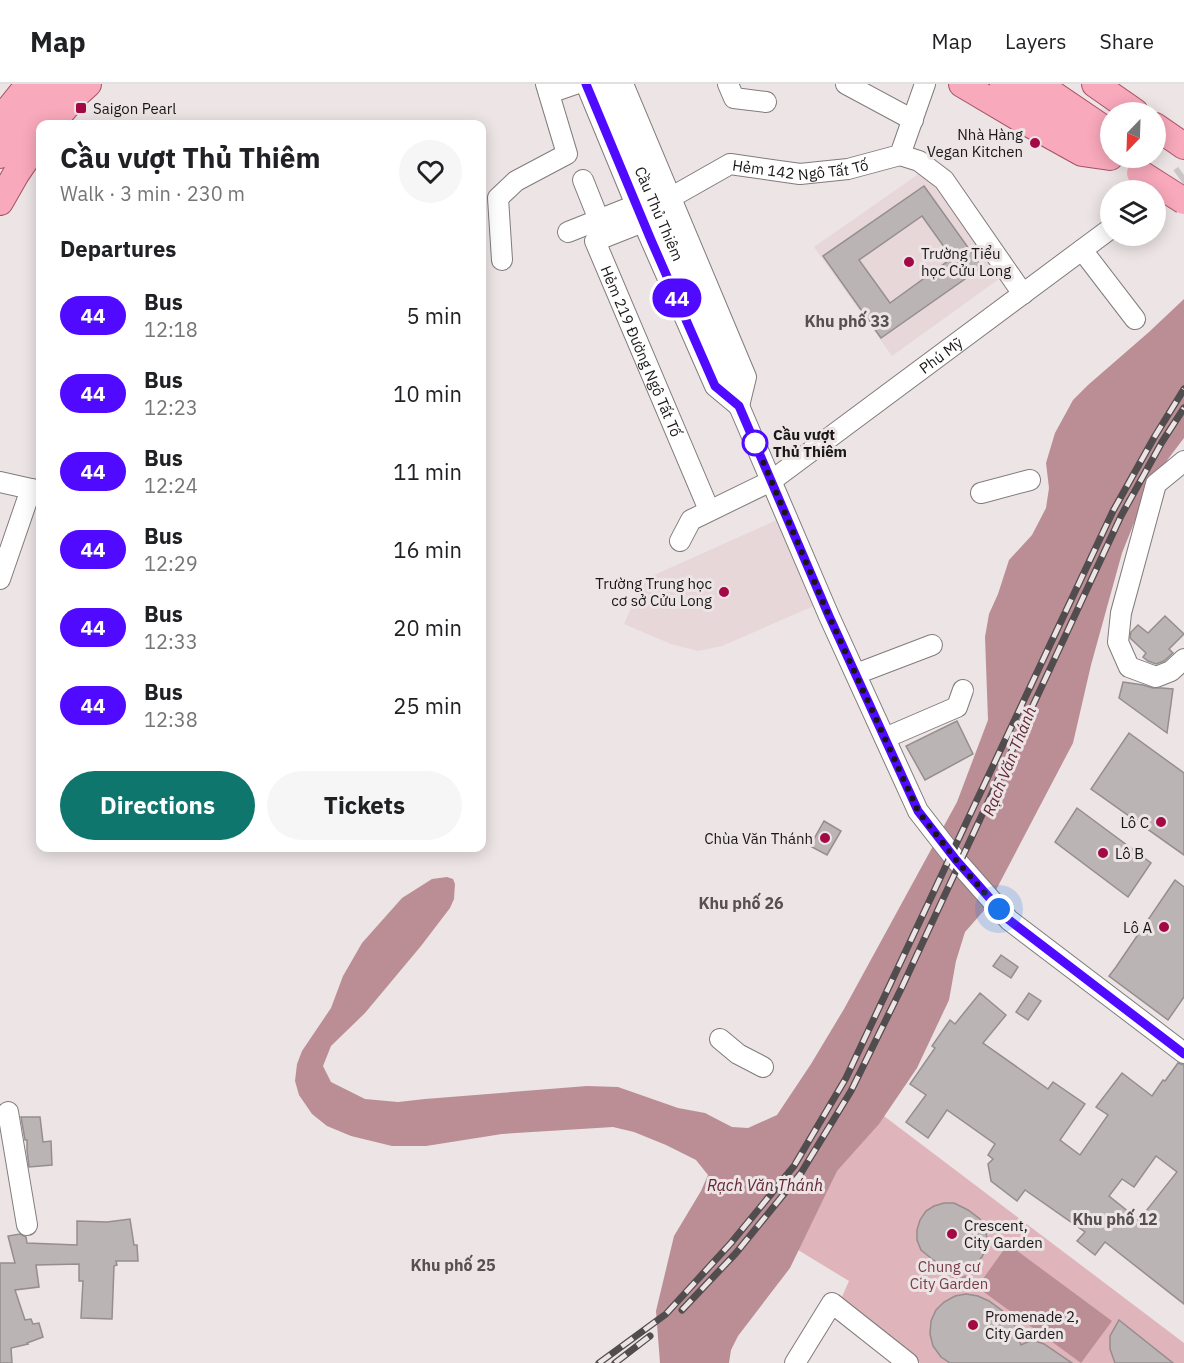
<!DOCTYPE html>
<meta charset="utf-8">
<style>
:root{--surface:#fff;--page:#f6f6f6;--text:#202124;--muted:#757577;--line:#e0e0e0;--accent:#0f766e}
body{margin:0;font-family:"IBM Plex Sans",sans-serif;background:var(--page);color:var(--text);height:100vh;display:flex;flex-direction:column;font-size:22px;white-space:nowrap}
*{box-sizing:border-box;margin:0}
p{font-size:20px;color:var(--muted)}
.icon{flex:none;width:33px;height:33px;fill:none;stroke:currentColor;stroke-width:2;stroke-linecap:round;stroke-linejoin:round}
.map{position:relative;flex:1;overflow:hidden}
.side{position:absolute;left:36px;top:36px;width:450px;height:732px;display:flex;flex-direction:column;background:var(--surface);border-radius:12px;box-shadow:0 3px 15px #0003}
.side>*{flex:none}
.badge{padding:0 12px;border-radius:20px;font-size:21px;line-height:39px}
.needle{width:39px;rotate:203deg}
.fabs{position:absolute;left:1100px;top:18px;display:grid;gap:12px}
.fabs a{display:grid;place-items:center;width:66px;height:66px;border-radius:50%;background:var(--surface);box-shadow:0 3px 15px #0003;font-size:30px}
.you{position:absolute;width:30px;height:30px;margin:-15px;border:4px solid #fff;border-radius:50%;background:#1a73e8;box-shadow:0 0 0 9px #1a73e833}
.map>.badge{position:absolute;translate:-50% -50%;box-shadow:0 0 0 3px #fff}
h2{padding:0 24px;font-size:22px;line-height:54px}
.round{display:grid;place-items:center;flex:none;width:63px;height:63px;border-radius:32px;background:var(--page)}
.summary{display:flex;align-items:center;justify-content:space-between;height:102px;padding:0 24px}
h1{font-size:28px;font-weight:800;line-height:45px}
.action{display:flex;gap:12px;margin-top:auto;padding:12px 24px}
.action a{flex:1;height:69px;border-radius:36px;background:var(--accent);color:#fff;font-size:24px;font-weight:800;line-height:69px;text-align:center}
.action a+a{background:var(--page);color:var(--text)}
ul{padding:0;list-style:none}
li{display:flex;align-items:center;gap:18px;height:78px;padding:0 24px}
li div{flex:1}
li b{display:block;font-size:22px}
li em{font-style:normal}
li .badge{min-width:66px;font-weight:700;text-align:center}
header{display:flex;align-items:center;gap:36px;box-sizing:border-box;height:84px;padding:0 30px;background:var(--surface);border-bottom:2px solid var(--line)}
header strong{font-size:28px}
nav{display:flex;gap:33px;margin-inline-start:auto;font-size:21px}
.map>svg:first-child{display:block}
.built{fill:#e8d7d9}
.green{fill:#e0b4bb}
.water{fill:#bb8e95}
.building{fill:#bbb4b5;stroke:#958d8e;stroke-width:1.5;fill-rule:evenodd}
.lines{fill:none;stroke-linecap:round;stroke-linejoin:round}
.minor-tunnel{stroke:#ccc5c6;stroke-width:20;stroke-dasharray:20 10;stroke-linecap:butt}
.minor-casing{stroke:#827b7c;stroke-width:22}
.major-casing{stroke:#a85165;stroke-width:28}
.minor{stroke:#fff;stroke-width:20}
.major{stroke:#f8a9bb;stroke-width:26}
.rail-casing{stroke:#514d4e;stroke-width:7}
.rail{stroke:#ece4e5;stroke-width:4.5;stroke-dasharray:14;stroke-linecap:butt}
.major-bridge-casing{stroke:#a85165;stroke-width:28;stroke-linecap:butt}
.major-bridge{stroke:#f8a9bb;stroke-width:26}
.line-casing{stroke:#fff;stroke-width:14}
.line{stroke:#4f0aff;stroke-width:9}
.walk{stroke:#1a1718;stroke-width:6;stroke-dasharray:0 10.8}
.poi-dot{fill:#a30945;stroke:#ece4e5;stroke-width:2}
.stop-dot{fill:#fff;stroke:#4f0aff;stroke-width:3}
.labels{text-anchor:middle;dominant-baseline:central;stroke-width:6;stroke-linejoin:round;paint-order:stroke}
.poi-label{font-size:15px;fill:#1a1718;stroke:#ece4e5;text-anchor:start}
.street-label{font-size:15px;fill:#1a1718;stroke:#ece4e5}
.stop-label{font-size:15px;font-weight:bold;fill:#1a1718;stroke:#ece4e5;text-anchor:start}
.park-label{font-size:15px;fill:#7a3d49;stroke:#ece4e5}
.neighbourhood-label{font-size:16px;font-weight:bold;fill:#565051;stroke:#ece4e5}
.water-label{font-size:16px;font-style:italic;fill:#612734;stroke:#ece4e5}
</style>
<header>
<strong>Map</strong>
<nav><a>Map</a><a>Layers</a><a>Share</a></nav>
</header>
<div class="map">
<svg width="1184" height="1279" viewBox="0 0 1184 1279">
<rect width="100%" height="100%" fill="#ece4e5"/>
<g class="built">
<path d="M923,87L940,102L1003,192L892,272L814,163Z"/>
<path d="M779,435L816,521L722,562L698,567L671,560L624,540L643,496Z"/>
</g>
<path class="green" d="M880,1029L1184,1259V1279H920L841,1215L849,1197L780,1155Z"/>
<g class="water">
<path d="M1184,215V354L1168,375L1144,414L1122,469L1091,581L1073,659L987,823L965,848L956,877L949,916L917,984L879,1040L837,1087L790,1184L738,1252L731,1266L729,1279H660L656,1227L674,1152L701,1107L708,1091L696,1076L666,1061L634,1048L613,1043L502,1050L426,1062H392L351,1052L327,1042L312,1030L299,1011L295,997L297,980L302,967L331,924L343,892L362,859L402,814L432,795L447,793L453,795L455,800L454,815L450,824L421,862L365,929L331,962L323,982L331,998L365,1015L398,1018L425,1015L587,1002L618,1003L678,1024L705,1029L732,1043L748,1044L777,1031L811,980L844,925L957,718L988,636L985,553L989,530L998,510L1009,476L1032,451L1046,424L1049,404L1046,379L1055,349L1073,316L1088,301L1149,248Z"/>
<path d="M1008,1160L1112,1237L1081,1279L977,1203Z"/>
<path d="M969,1191L971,1204L953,1206L952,1193Z"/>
</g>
<g class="building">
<path d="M924,102L982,183L881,254L823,172ZM922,132L952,174L890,219L859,176Z"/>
<path d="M1165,532L1184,550L1169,565L1173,569L1164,577L1156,580L1148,577L1143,573L1146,569L1130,554L1131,548L1138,541L1148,549Z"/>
<path d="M1123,598L1143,601L1153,604H1162L1173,605L1167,649L1119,614Z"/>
<path d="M957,637L973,670L925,696L906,662Z"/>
<path d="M1129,649L1184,689V771L1091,705Z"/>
<path d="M1077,724L1151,779L1128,813L1055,758Z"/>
<path d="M824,737L841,747L827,771L810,762Z"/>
<path d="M1175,796L1184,803V913L1168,936L1109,892L1116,883Z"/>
<path d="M1001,871L1018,883L1011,894L993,882Z"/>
<path d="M980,909L1006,931L983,959L1048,1005L1053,998L1085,1020L1060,1056L1080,1071L1108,1031L1096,1023L1122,989L1152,1012L1163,996L1165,997L1178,979L1184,981V1220L1105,1158L1095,1171L1077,1157L1085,1148L1025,1106L1017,1117L991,1097L988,1080L993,1075L988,1071L995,1060L947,1026L928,1054L906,1038L926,1011L910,1000L935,964L932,962L950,936L955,940ZM1156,1072L1177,1088L1139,1136L1109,1112L1122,1095L1134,1103Z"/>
<path d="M1029,909L1041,917L1028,936L1016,928Z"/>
<path d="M21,1033H40L43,1058L51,1057L52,1081L29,1083L27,1066V1056H25Z"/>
<path d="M944,1119H954L968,1126L980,1135L985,1144L987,1154L986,1164L982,1173L974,1180L965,1185L955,1186L945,1184L932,1175L921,1166L917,1156V1146L920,1136L926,1127L934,1122Z"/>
<path d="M130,1135L134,1161H137L138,1177H116L117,1181L114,1182L112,1235L81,1234L83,1197H79V1180L36,1181L39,1203L15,1206L25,1236L31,1235L33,1240L39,1239L43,1253L27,1259L28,1260L11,1264L12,1279H0V1179H15L8,1152L20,1150L26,1153L27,1159L77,1161V1137L107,1138Z"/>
<path d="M966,1210L978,1212L989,1217L1012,1234L1021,1261L1032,1256L1044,1260L1072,1279H950L941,1273L933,1262L930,1250L931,1237L936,1226L944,1218L955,1212Z"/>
<path d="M1119,1236L1173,1279H1115L1110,1265V1252Z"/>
</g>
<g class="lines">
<path class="minor-tunnel" d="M1155,112L1184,91"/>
<g class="minor-casing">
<g id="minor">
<path d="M586,0L643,138L715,302L739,322"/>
<path id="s1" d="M604,0L729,292L739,322L829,532L918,727L956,776L1009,836L1184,969"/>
<path d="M623,0L746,293L739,322"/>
<path d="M728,0L734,14L766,18"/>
<path d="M846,0L913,36"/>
<path d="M549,9L575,0"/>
<path d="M900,71L919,77L944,96L1023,210"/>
<path d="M900,71L925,0"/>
<path d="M583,96L599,136"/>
<path id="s2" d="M670,114L730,80L800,90L848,85L900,71"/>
<path id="s3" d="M643,138L595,157L709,426"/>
<path d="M568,148L636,121"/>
<path d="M1082,166L1135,235"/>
<path d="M502,176L498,114L516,97L567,70L546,0"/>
<path d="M1184,377L1156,400L1121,529L1118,558L1129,583L1156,593L1171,587L1184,575"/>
<path d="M0,398L40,407"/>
<path d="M981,409L1030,396"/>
<path id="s4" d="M680,457L691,436L771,397L1110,145"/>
<path d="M0,495L31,405"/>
<path d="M856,590L932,561"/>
<path d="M885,654L957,623L963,606"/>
<path d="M720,955L738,970L763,983"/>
<path d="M8,1028L27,1141"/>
<path d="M795,1279L832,1219L908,1279"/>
</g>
</g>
<g class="major-casing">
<g id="major">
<path d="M962,0L1026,38L1082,69L1110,73"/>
<path d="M1003,0L1083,52"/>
<path d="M1038,0L1100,42L1110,62"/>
<path d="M1095,0L1135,28"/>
<path d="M0,36L29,0"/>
<path d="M51,40L78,9L88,0"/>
<path d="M1155,42L1184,62"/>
<path d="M0,71L39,19L57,0"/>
<path d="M0,118L16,90L40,55"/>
</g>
</g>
<use href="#minor" class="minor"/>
<use href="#major" class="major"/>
<g class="rail-casing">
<g id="rail">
<path d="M682,1226L736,1169L801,1089L851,1007L902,903L1121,432L1162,358L1184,324"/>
<path d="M599,1279L666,1230L731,1159L794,1082L846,994L1113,427L1155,352L1184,305"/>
<path d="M615,1279L650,1252"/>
</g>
</g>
<use href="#rail" class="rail"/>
<g class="major-bridge-casing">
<path id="major-bridge" d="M1140,89L1184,117"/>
</g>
<use href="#major-bridge" class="major-bridge"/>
</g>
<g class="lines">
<g class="line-casing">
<path id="line" d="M586,0L651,156L715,302L739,322L829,532L918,727L956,776L1009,836L1184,970"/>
</g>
<use href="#line" class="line"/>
<path class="walk" d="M755,359L829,532L918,727L956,776L999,825"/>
</g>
<g class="poi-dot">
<rect x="75" y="18" width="12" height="12" rx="3"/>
<circle cx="1035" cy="59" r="6"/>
<circle cx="909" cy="178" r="6"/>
<circle cx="724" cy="508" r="6"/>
<circle cx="1161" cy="738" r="6"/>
<circle cx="825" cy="754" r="6"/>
<circle cx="1103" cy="769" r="6"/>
<circle cx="1164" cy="843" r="6"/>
<circle cx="952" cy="1150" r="6"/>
<circle cx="973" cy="1241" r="6"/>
</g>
<circle class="stop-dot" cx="755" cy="359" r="12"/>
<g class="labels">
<g class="poi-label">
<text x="93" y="24">Saigon Pearl</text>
<text x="1023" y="50" text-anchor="end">Nhà Hàng<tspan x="1023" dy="17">Vegan Kitchen</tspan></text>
<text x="921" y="169">Trường Tiểu<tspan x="921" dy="17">học Cửu Long</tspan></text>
<text x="712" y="499" text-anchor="end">Trường Trung học<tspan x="712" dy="17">cơ sở Cửu Long</tspan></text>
<text x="1149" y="738" text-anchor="end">Lô C</text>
<text x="813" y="754" text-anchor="end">Chùa Văn Thánh</text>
<text x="1115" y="769">Lô B</text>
<text x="1152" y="843" text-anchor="end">Lô A</text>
<text x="964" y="1141">Crescent,<tspan x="964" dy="17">City Garden</tspan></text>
<text x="985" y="1232">Promenade 2,<tspan x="985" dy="17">City Garden</tspan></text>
</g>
<g class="street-label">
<text stroke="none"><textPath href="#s2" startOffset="140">Hẻm 142 Ngô Tất Tố</textPath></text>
<text stroke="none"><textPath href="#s1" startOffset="141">Cầu Thủ Thiêm</textPath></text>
<text stroke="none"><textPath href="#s3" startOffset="171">Hẻm 219 Đường Ngô Tất Tố</textPath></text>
<text stroke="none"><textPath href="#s4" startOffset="324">Phú Mỹ</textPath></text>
</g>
<g class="stop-label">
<text x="773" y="350">Cầu vượt<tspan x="773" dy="17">Thủ Thiêm</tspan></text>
</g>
<g class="park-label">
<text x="949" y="1182">Chung cư<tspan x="949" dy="17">City Garden</tspan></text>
</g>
<g class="neighbourhood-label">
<text x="847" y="237">Khu phố 33</text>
<text x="741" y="819">Khu phố 26</text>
<text x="1115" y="1135">Khu phố 12</text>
<text x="453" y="1181">Khu phố 25</text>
</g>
<g class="water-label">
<text transform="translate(1009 677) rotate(-68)">Rạch Văn Thánh</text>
<text x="765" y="1101">Rạch Văn Thánh</text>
</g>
</g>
</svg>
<div class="fabs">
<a><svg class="needle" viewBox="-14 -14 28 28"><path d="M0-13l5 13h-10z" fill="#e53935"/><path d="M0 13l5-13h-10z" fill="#757577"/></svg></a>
<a><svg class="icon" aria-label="layers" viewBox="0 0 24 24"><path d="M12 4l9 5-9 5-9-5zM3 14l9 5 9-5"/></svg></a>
</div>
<div class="you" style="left:999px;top:825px"></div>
<b class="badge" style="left:677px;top:214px;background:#4f0aff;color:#fff">44</b>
<section class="side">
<div class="summary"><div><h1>Cầu vượt Thủ Thiêm</h1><p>Walk · 3 min · 230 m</p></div><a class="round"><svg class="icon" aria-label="heart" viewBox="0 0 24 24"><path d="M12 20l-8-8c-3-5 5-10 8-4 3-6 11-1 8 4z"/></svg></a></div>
<h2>Departures</h2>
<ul>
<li><span class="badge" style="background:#4f0aff;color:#fff">44</span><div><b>Bus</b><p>12:18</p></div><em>5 min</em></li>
<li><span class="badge" style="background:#4f0aff;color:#fff">44</span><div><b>Bus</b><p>12:23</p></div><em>10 min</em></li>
<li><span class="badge" style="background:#4f0aff;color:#fff">44</span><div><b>Bus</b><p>12:24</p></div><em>11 min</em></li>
<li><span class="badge" style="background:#4f0aff;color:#fff">44</span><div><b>Bus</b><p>12:29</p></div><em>16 min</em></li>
<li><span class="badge" style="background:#4f0aff;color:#fff">44</span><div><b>Bus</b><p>12:33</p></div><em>20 min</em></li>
<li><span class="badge" style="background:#4f0aff;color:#fff">44</span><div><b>Bus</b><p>12:38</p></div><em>25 min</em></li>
</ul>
<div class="action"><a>Directions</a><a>Tickets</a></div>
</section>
</div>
